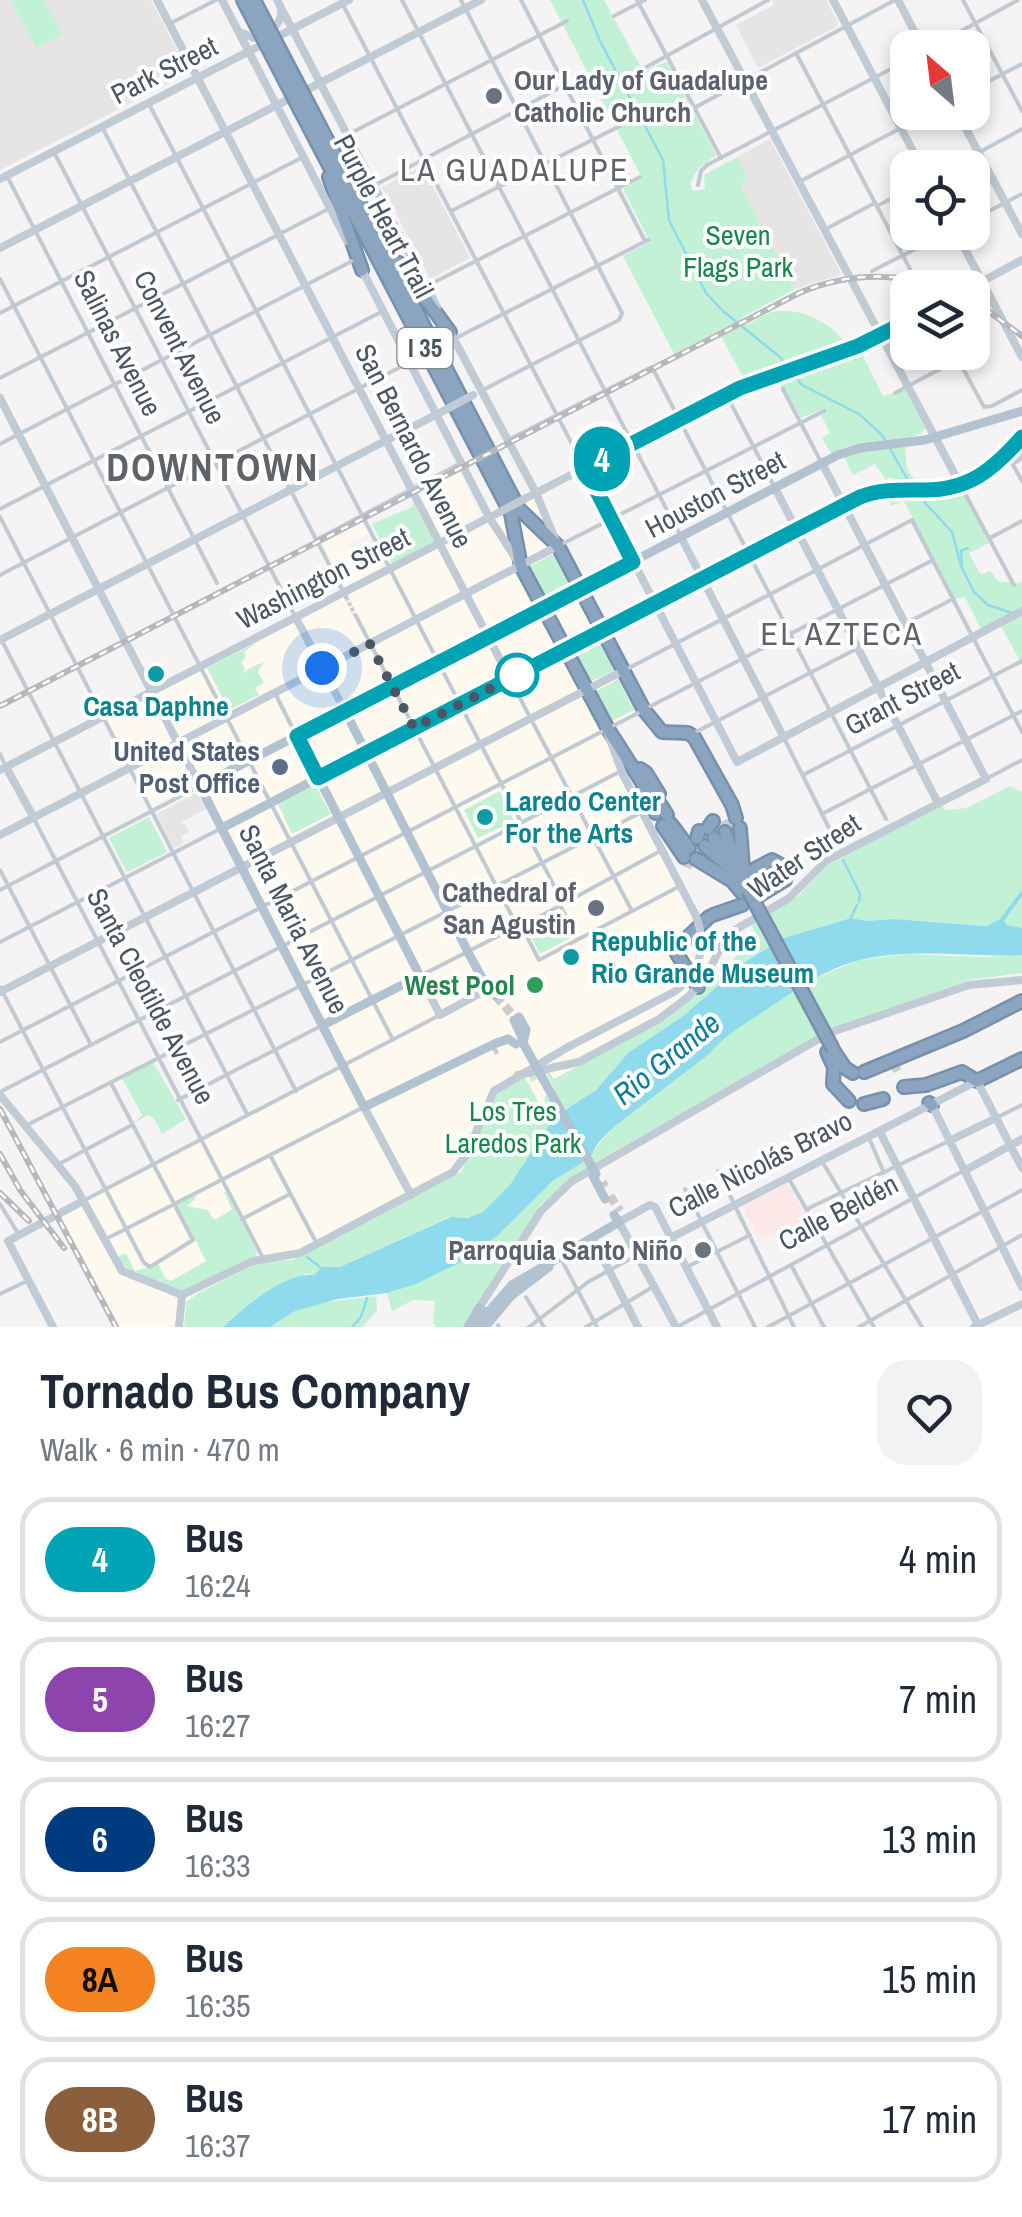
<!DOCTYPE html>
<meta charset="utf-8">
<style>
:root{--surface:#fff;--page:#f2f2f3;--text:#1f2937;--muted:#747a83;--line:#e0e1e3}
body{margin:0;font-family:"Archivo Narrow",sans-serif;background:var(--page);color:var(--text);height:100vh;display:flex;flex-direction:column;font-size:38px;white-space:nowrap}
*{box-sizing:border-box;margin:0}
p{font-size:32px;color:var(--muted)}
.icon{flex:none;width:55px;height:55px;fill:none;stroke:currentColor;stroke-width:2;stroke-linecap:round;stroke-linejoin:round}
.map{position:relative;height:1327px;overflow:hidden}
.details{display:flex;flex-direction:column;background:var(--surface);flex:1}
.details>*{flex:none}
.badge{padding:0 20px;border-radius:32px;font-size:35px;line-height:65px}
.needle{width:65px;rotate:332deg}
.controls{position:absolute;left:890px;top:30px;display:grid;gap:20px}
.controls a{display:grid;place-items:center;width:100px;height:100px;border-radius:20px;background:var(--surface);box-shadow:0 5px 15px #0003;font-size:50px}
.you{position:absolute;width:50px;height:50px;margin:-25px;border:8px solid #fff;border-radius:50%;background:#1a73e8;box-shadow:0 0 0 15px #1a73e833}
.map>.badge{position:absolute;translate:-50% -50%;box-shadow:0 0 0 5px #fff}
.round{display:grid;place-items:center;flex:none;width:105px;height:105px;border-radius:30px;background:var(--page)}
.summary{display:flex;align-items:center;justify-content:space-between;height:170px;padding:0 40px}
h1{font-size:48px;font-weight:700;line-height:75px}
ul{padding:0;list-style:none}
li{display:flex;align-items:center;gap:30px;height:125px;margin:0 20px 15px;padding:0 20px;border:5px solid var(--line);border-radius:30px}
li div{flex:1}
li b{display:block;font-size:38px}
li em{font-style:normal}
li .badge{min-width:110px;font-weight:700;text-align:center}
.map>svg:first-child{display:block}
.commercial{fill:#fdf9ef}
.education{fill:#e6e4e5}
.medical{fill:#fce8e6}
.green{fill:#c3f1d5}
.water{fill:#90daee}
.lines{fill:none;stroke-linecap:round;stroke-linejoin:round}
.stream{stroke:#90daee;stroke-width:2.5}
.street-tunnel{stroke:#caccce;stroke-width:4;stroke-dasharray:4 2;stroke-linecap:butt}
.primary-tunnel{stroke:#caccce;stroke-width:9;stroke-dasharray:9 4.5;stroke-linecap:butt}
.highway-tunnel{stroke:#caccce;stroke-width:11;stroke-dasharray:11 5.5;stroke-linecap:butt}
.highway-casing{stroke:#7690ad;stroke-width:16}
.street{stroke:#c1cad2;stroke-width:4}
.secondary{stroke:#c1cbd6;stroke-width:8}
.primary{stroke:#b3c2d1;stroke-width:9}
.highway{stroke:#8ba5c1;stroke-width:11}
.rail-casing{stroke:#b5b8bd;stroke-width:6}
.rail{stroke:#fff;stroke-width:2.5;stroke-dasharray:8;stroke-linecap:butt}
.highway-bridge-casing{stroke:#7690ad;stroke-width:16;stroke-linecap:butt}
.secondary-bridge{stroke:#c1cbd6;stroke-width:8}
.primary-bridge{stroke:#b3c2d1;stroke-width:9}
.highway-bridge{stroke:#8ba5c1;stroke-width:11}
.line-casing{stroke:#fff;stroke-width:22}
.line{stroke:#00a3b4;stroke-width:15}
.walk{stroke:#4a5661;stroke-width:10;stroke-dasharray:0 18}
.worship-dot{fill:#6b7280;stroke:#fff;stroke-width:4}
.culture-dot{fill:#0f9aa8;stroke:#fff;stroke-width:4}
.stop-dot{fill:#fff;stroke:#00a3b4;stroke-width:5}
.service-dot{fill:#5c6f8a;stroke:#fff;stroke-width:4}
.leisure-dot{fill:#2e9e5b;stroke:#fff;stroke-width:4}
.labels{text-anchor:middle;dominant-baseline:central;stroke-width:8;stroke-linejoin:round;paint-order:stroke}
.shield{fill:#fff;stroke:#808990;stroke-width:2.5}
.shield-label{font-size:25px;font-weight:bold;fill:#4a5661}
.street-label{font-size:28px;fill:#4a5661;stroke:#fff}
.worship-label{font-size:28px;font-weight:bold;fill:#5b616d;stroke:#fff;text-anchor:end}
.park-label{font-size:28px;fill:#17864f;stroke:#fff}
.culture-label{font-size:28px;font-weight:bold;fill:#0d838f;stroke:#fff;text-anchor:start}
.service-label{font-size:28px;font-weight:bold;fill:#4e5e75;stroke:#fff;text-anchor:end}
.leisure-label{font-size:28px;font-weight:bold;fill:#27864d;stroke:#fff;text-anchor:end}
.water-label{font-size:30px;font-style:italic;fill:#0c7c9b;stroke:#fff}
.quarter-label{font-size:32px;letter-spacing:2.5px;fill:#5f6368;stroke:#fff}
.district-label{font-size:38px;font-weight:bold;letter-spacing:2.5px;fill:#5f6368;stroke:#fff}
</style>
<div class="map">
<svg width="1022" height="1327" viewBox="0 0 1022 1327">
<rect width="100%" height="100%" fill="#f5f3f3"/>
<g class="commercial">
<path d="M460,473L480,514L441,536L419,492Z"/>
<path d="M536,493L644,710L608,729L623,775L728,977L638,1045L450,1217L249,1303L223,1327H120L60,1214L342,1066L152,692Z"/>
<path d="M363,523L369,533L348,544L353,554L373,545L382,567L346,587L323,543Z"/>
<path d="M150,697L173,742L130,764L107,720Z"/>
<path d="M176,748L195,784L151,807L133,772Z"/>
</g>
<g class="education">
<path d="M0,0H151L189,73L0,170Z"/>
<path d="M772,0H826L838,22L836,27L758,68L736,25L774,5Z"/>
<path d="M770,139L841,273L840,275L795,289L740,185L747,176L737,157Z"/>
<path d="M422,166L470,258L430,279L382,187Z"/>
<path d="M198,792L207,808L180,823L185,824L189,832L181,836L184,843L174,848L156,814Z"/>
</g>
<path class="medical" d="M787,1184L813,1226L790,1237L786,1229L759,1241L743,1205Z"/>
<g class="green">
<path d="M11,0H44L63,34L36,48Z"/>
<path d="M550,0H604L643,71L667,62L716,155L699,168L690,183L693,191L705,189L704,175L737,157L747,176L741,186L795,289L741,318L742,323L747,325C756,320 767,312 777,311C804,308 833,324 847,345L801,361L803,370L860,350L883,396L905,390L925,428L921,434L905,439C906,449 904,466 910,474C917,484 929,483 936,496L963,494L989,543L969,553L981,575L990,571L999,582H1010L1013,586L1022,581V665L1001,626L1005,616L981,629L965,597L955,599L904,501L891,506L885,496H901L891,477L886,480L875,464L853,475L844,457L866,443L845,447L831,454L822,438L830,433L821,415L825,413L823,409L801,418L785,388H781L774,370L744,379L718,331L674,354L623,256L650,242L623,189L642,178Z"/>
<path d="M413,502L434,541L392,563L372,524L412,507Z"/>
<path d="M551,555L555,556L571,589L547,601L530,566Z"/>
<path d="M594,639H598L614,671L590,682L574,651Z"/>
<path d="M258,642L244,652L246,657L241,662L245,669L242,673L264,661L258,672L264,683L255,688L259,695L229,710L207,668Z"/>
<path d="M618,679L634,710L610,722L595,692Z"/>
<path d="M315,785L331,814L292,834L278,804Z"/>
<path d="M1010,786L1022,792V928L893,919L867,921L851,918L784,938L748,960L683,1016L628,1053L591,1095L561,1111L545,1102L544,1097L555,1090L547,1074L531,1082L529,1077L547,1069L554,1079C604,1052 654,1025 701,991C722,975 735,952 759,939L750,923L798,896L828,865L942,805L945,810L967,808Z"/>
<path d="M500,791L514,821L478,838L464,810Z"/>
<path d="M149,817L167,852L127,872L109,838Z"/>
<path d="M557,912L572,937L540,954L527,929Z"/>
<path d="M907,954L976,957L1022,955V973L969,980L822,1033L593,1164L590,1158C612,1119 671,1078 709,1054L720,1040L810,980L859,960Z"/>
<path d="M153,1062L186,1119L162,1134L153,1117L147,1115L133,1124L142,1115L122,1078Z"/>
<path d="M525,1077L538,1102L558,1114C537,1142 513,1195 481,1213C472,1219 461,1217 450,1217L340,1267H321L315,1275L306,1274L271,1289L223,1327H184L186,1302L200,1292L262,1261L292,1260L461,1172L488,1107L501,1087Z"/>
<path d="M588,1160L593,1168L572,1179L540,1205L466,1327H436L433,1323L435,1301L413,1300L392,1311L387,1293C427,1280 465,1263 498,1235C527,1209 551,1176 588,1160Z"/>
<path d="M226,1191L257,1252L256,1256L184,1291C163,1286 128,1277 117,1257L126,1253L135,1271L158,1264L166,1279L171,1281L206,1261L177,1205L195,1195L196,1198L187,1206L208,1210L214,1220L232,1210L224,1192Z"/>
<path d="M376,1296L377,1311L362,1327H270L295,1311L318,1303Z"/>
</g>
<path class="water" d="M1022,890V896L1004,921L1007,925L1022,928V955C965,958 898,945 844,965C816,975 795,991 770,1007C749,1022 725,1034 709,1054L615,1126L598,1143L590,1158L554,1180L497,1236L459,1263L416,1284L387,1293L338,1299L295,1311L270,1327H223C245,1307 284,1272 315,1275L321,1267H340L451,1217L468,1218L483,1212L510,1185L555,1116L595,1091L628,1053L683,1016L748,960L784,938L851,918L867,921L893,919L987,926L1000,919Z"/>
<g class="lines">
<g class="stream">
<path d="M583,0L600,41L663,160L669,220L706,293L724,312L780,357L802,385L859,414L882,435L912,487"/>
<path d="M916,493L952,532L961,566L974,592L988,605L1012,613"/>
<path d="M962,567L961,551L968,548"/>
<path d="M843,860L860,894L859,902"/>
<path d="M851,918L857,905"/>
<path d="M307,1257L320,1267"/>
<path d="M352,1327L361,1317L367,1298"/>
</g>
<path class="street-tunnel" d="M346,597L355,615"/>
<g class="primary-tunnel">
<path d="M496,996L516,1019"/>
<path d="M493,1051L497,1049"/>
<path d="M602,1182L605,1187"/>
<path d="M610,1196L620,1211"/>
</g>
<g class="highway-tunnel">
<path d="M728,819L731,830"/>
<path d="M718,823L722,833"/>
<path d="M692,844L701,851"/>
<path d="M683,860L694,865"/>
<path d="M891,1068L899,1064"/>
</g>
<g class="highway-casing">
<g id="highway">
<path d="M243,0L258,29"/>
<path d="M254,0L267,25"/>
<path d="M309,105L519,509L558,546L644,710L662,732L688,733L694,737L732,805L736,818"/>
<path d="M300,110L511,514L521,566L608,729L652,798"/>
<path d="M329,177L362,270"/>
<path d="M399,263L450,332"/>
<path d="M640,769L646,773L659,794"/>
<path d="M642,791L650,809L656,813"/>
<path d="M661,805L667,815"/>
<path d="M671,824L689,848"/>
<path d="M663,826L684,857"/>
<path d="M708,828L713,821"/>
<path d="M740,828L743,868"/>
<path d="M725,832L746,886"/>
<path d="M697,838L699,831"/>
<path d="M714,838L731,862"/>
<path d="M705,846L739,875"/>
<path d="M696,859L732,881L742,893"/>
<path d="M751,888L747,878L751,871L772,860L785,867V880L757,897"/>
<path d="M713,915L742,905"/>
<path d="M698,987L677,954L688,937L709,917"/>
<path d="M833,1050L845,1068L853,1073"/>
<path d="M827,1052L834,1067L833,1084L849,1101"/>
<path d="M864,1072L963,1031L1022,1001"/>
<path d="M904,1087L926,1085L962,1072L977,1081L1022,1059"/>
<path d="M929,1103L932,1105"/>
<path d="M864,1104L883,1099"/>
</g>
</g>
<g class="street">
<path d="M402,0L681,537"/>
<path d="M461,0L622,313L619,320L481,391"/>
<path d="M521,0L645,241"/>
<path d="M637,0L721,158"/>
<path d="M963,0L1022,111"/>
<path d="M342,3L633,561"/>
<path d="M614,16L645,0"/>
<path d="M171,23L216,0"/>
<path d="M930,48L1018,0"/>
<path d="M796,53L920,288"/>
<path d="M641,70L768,0"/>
<path d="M972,90L1022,64"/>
<path d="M149,104L563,903"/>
<path d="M694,108L895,0"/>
<path d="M102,127L346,597"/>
<path d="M349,134L567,21"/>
<path d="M54,152L296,618"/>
<path d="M950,168L1022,129"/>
<path d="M7,176L217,583"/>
<path d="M799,182L931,112"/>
<path d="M375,185L565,85"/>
<path d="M698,185L701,171L707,165L908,60"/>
<path d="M877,206L908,190"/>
<path d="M451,211L620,126"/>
<path d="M972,220L1022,194"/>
<path d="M824,230L873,204"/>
<path d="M872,271L949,232"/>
<path d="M0,279L393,1040"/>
<path d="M427,286L640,177"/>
<path d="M0,313L303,157"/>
<path d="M456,338L648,240"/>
<path d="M954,352L984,407L992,406L1022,390"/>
<path d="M0,378L330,208"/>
<path d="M783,389L820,460"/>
<path d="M895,393L957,360"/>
<path d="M726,394L775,488"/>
<path d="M508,440L652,367L886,819"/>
<path d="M0,444L356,259"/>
<path d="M1012,463L1022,481"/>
<path d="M962,488L1014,585"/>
<path d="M0,509L383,311"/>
<path d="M0,517L296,1091"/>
<path d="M990,538L1022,521"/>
<path d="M316,540L461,463"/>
<path d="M560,545L824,411"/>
<path d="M0,575L410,362"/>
<path d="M356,616L516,924L528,923L662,850"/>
<path d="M1,639L247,1114"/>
<path d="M627,669L912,520L1022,732"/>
<path d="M511,681L632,911"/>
<path d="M275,693L295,733"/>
<path d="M649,707L933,560"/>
<path d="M696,732L953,599"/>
<path d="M784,738L833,836"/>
<path d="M0,754L6,767"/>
<path d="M803,775L1022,661"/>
<path d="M986,779L1022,760"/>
<path d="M822,814L1022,711"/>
<path d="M34,819L263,1258"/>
<path d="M0,870L90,1043"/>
<path d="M0,890L200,786"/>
<path d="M561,907L577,938"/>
<path d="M0,942L218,830"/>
<path d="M420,976L516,927L523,929L539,960L680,886"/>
<path d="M0,987L144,1263L150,1267L193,1240L111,1083"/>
<path d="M0,1042L640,712"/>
<path d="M0,1092L621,771"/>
<path d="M178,1100L319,1027"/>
<path d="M996,1118L1022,1105"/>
<path d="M27,1125L642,812"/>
<path d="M869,1138L884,1173"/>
<path d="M271,1157L317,1244"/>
<path d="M823,1163L922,1327"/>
<path d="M59,1164L132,1125"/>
<path d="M718,1171L794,1327"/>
<path d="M789,1179L874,1327"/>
<path d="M685,1189L755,1327"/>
<path d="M83,1201L438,1016"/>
<path d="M0,1204L19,1235"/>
<path d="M809,1208L949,1141"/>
<path d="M242,1219L290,1194"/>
<path d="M106,1239L364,1107"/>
<path d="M560,1257L597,1327"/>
<path d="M791,1265L824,1327"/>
<path d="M687,1267L750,1235"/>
<path d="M0,1294L29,1280"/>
<path d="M526,1297L544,1327"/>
<path d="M498,1325L499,1327"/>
<path d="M529,1327L588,1282L637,1255"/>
<path d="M586,1327L651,1288"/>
<path d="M677,1327L963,1171"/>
<path d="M768,1327L1022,1190"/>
<path d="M859,1327L1022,1235"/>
</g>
<g class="secondary">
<path d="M157,0L510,679"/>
<path d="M222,0L347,241"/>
<path d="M277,0L437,307"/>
<path d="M702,0L961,486"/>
<path d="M833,0L922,168"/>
<path d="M898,0L923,48"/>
<path d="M242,33L254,38C267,32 282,27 281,11"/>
<path d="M957,112L1022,234"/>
<path d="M0,179L349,0"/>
<path d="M956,232L1022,357"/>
<path d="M0,248L481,0"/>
<path d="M360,266L489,517L518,562"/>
<path d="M970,288L1022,260"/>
<path d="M0,398L200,786"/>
<path d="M1012,462L1022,456"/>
<path d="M775,488L938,803"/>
<path d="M532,495L740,388L858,346L908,321"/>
<path d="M681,537L784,738"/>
<path d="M633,561L737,762L1022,611"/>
<path d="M296,618L345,711"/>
<path d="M0,640L447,409"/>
<path d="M608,734L623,775L695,914"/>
<path d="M6,767L34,818"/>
<path d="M0,770L492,516"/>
<path d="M0,835L558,546L536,493L448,328"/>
<path d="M420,976L440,1015L488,989"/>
<path d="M0,992L623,671"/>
<path d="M518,1075L579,1062L659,1019L688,997L704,980L722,945L735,930L789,898L826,861L986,779L822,463"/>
<path d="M0,1095L75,1186L122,1271L182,1295"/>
<path d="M932,1105L1022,1287"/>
<path d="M364,1107L411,1195"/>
<path d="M880,1132L979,1327"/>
<path d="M949,1141L996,1118"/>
<path d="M964,1171L1022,1139"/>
<path d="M592,1237L638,1327"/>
<path d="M639,1254L977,1081L1022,1168"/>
<path d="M182,1295L253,1261L300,1253L453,1172L466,1155L494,1091L568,1047"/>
<path d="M479,1308L541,1211L572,1181L829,1033L969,985L1022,980"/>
<path d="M53,1327L8,1241L83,1201"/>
<path d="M179,1327L182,1295"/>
<path d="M676,1327L619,1222L650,1205L655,1207L717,1327"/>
<path d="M974,1327L1022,1304"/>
</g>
<g class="primary">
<path d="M345,711L469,954L490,993L496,996"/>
<path d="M297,736L420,976L323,1025"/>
<path d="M222,828L860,497C880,489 901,490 922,490C968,491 993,470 1022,437"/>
<path d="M519,1017L526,1030L523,1043"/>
<path d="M514,1020L523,1040"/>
<path d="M494,1044L508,1039L516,1044"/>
<path d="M490,1046L364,1107L200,786L838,455L860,448L925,440L1022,411"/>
<path d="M593,1176L605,1199"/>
<path d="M468,1327L479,1308L486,1313"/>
<path d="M475,1327L512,1285L619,1222L614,1215"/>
<path d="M485,1327L511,1296L549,1267"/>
</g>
<use href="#highway" class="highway"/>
<g class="rail-casing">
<g id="rail">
<path d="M972,299L1022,336"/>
<path d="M0,706L799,293C848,272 896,272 946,288"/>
<path d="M0,1109L116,1327"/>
<path d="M0,1154L20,1190L64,1248"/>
<path d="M0,1193L29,1221"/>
</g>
</g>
<use href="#rail" class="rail"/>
<g class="highway-bridge-casing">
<g id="highway-bridge">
<path d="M267,25L309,105"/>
<path d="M258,29L300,110"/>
<path d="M748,890L833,1049"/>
</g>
</g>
<g class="secondary-bridge">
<path d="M447,409L473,395"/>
<path d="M496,514L528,497"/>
<path d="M568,1047L674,992C701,972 708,944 695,914"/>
</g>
<path class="primary-bridge" d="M523,1043L596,1174"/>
<use href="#highway-bridge" class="highway-bridge"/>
</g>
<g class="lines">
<g class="line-casing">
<path id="line" d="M908,321L858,346L740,388L585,468L633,562L297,736L318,778L860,497C880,489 901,490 922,490C968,491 993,470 1022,437"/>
</g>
<use href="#line" class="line"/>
<path class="walk" d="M322,668L370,644L414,728L517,675"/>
</g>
<g class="worship-dot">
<circle cx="494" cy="96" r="10"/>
<circle cx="596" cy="908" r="10"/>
<circle cx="703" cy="1250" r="10"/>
</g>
<g class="culture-dot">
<circle cx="156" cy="674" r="10"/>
<circle cx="485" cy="817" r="10"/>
<circle cx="571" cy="957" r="10"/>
</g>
<circle class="stop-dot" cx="517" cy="675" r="20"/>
<circle class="service-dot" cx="280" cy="767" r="10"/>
<circle class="leisure-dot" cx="535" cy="985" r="10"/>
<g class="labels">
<rect class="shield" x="397.5" y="328" width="55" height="40" rx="8"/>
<g class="shield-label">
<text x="425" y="348">I 35</text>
</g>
<g class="street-label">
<text transform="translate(164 70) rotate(-27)">Park Street</text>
<text transform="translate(384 216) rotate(62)">Purple Heart Trail</text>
<text transform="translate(118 343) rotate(63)">Salinas Avenue</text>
<text transform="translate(180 347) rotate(63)">Convent Avenue</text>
<text transform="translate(414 446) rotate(63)">San Bernardo Avenue</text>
<text transform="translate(715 494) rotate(-28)">Houston Street</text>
<text transform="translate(323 578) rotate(-27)">Washington Street</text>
<text transform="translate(902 698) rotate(-28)">Grant Street</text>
<text transform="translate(804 856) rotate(-34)">Water Street</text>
<text transform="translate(294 919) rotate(63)">Santa Maria Avenue</text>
<text transform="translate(151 996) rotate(62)">Santa Cleotilde Avenue</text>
<text transform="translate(760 1164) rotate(-27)">Calle Nicolás Bravo</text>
<text transform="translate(838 1212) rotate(-28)">Calle Beldén</text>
</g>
<g class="worship-label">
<text x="514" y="80" text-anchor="start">Our Lady of Guadalupe<tspan x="514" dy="32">Catholic Church</tspan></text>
<text x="576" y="892">Cathedral of<tspan x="576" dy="32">San Agustin</tspan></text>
<text x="683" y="1250">Parroquia Santo Niño</text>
</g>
<g class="park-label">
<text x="738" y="235">Seven<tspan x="738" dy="32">Flags Park</tspan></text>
<text x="513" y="1111">Los Tres<tspan x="513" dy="32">Laredos Park</tspan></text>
</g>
<g class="culture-label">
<text x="156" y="706" text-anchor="middle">Casa Daphne</text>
<text x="505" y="801">Laredo Center<tspan x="505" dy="32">For the Arts</tspan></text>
<text x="591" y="941">Republic of the<tspan x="591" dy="32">Rio Grande Museum</tspan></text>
</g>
<g class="service-label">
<text x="260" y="751">United States<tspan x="260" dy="32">Post Office</tspan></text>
</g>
<g class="leisure-label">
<text x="515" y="985">West Pool</text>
</g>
<g class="water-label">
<text transform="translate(666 1058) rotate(-39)">Rio Grande</text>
</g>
<g class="quarter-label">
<text x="515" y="169">LA GUADALUPE</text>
<text x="842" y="633">EL AZTECA</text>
</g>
<g class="district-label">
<text x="213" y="467">DOWNTOWN</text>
</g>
</g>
</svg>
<div class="controls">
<a><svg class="needle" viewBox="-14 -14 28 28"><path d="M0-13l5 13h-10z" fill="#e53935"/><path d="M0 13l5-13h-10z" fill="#747a83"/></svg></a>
<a><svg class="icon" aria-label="locate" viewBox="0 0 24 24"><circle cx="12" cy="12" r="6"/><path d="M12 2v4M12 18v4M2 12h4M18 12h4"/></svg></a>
<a><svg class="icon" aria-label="layers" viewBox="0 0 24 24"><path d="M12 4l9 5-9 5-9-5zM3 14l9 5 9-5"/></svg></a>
</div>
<div class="you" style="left:322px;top:668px"></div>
<b class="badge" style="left:602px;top:459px;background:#00a3b4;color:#fff">4</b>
</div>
<section class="details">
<div class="summary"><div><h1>Tornado Bus Company</h1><p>Walk · 6 min · 470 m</p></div><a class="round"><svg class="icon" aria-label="heart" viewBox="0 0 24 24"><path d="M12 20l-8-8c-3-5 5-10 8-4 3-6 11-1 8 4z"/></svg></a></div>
<ul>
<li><span class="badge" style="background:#00a3b4;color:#fff">4</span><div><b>Bus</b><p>16:24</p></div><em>4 min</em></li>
<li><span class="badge" style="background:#8e44ad;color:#fff">5</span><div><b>Bus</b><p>16:27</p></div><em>7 min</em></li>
<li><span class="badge" style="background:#003b80;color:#fff">6</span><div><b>Bus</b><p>16:33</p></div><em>13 min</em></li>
<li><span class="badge" style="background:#f58220;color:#111">8A</span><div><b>Bus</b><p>16:35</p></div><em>15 min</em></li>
<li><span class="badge" style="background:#8b5e3c;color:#fff">8B</span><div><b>Bus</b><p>16:37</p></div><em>17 min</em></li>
</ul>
</section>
